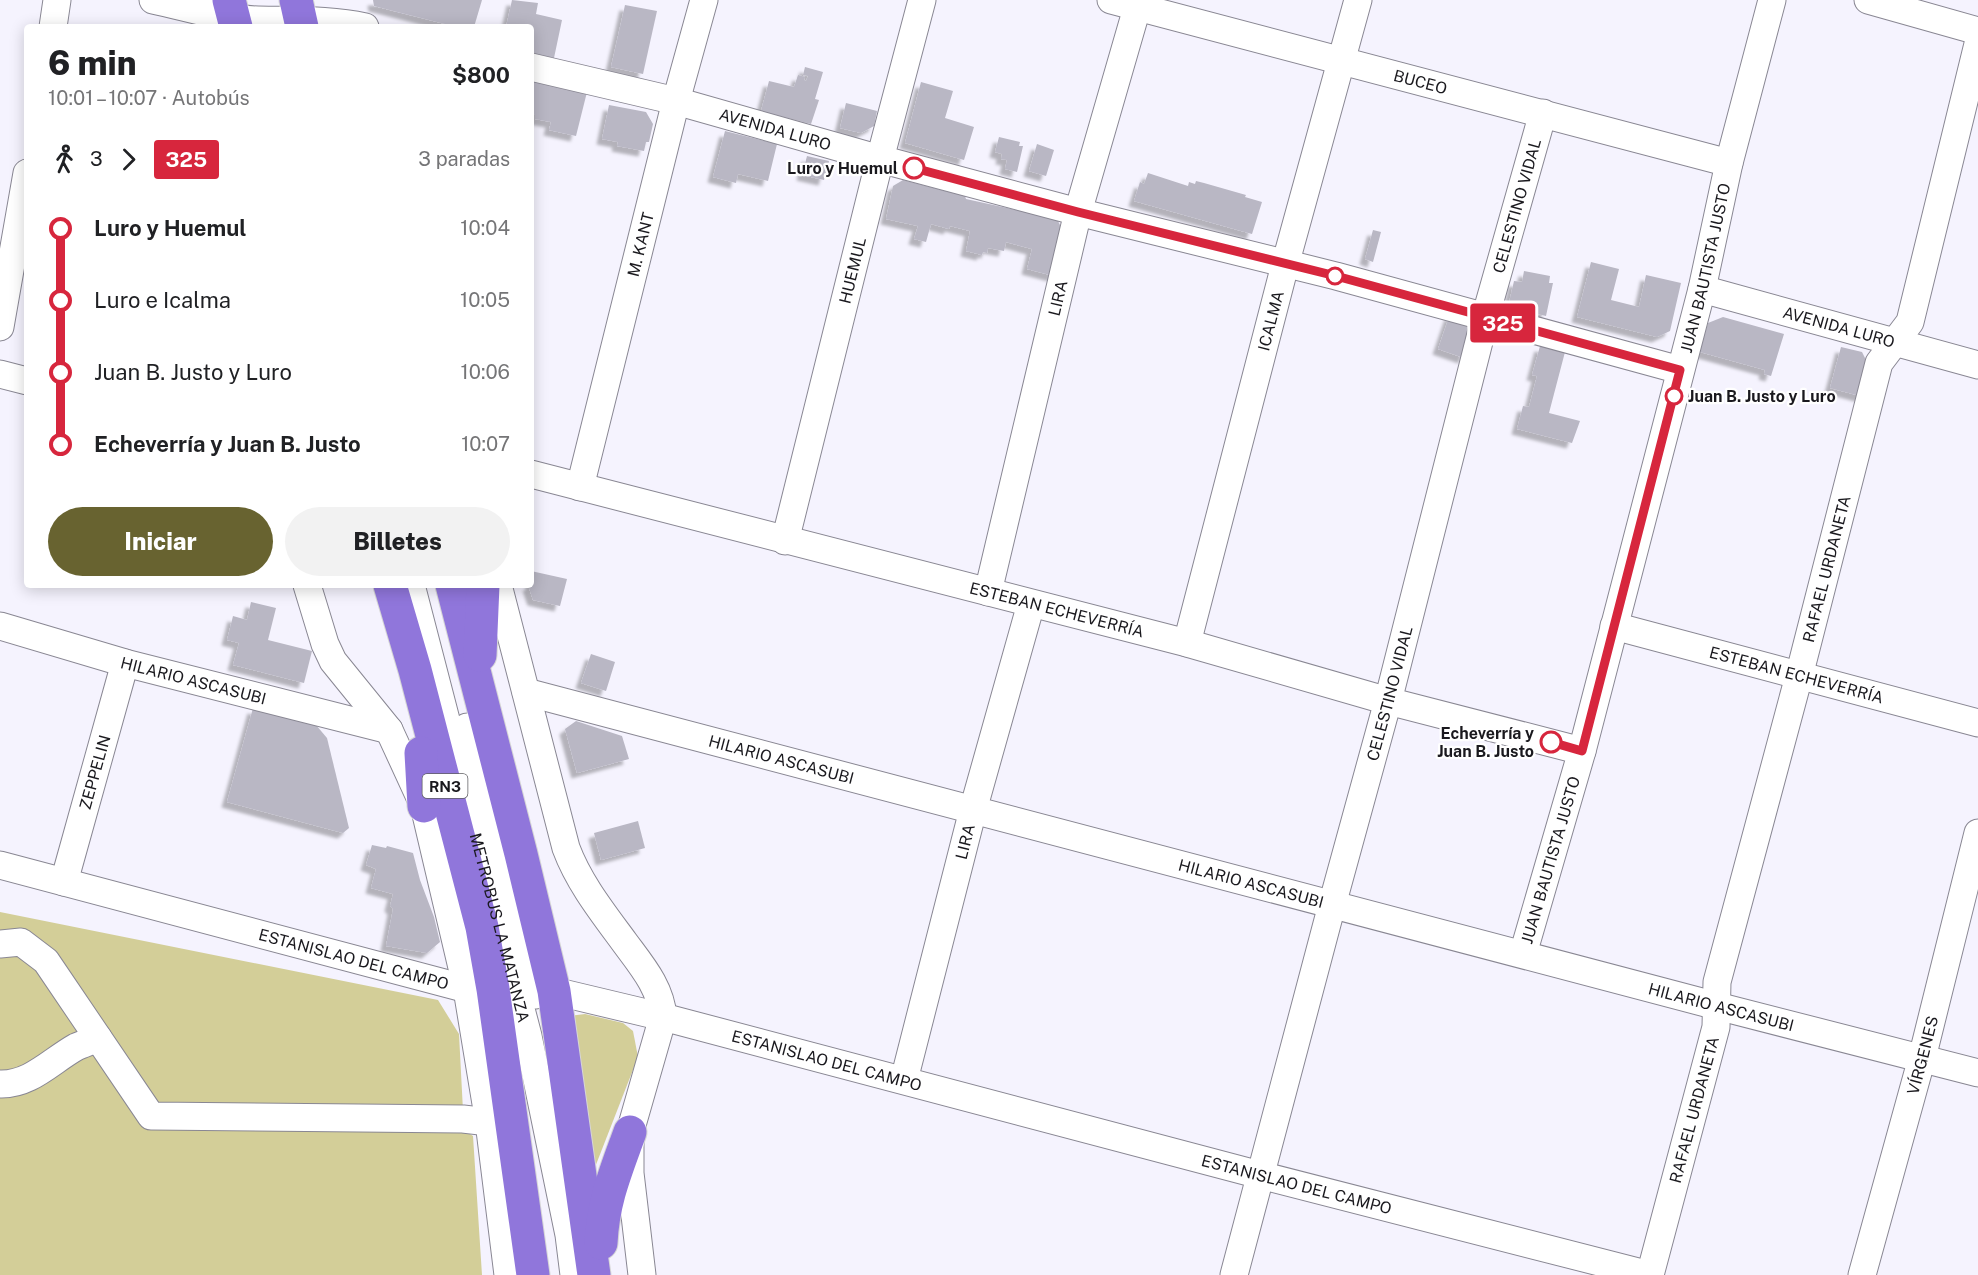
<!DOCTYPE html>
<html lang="es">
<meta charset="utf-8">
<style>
:root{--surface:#fff;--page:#f2f2f2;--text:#202124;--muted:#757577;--accent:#686330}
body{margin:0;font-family:"Public Sans",sans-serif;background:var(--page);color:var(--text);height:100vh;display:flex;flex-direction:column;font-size:22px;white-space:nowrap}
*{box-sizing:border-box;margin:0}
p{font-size:20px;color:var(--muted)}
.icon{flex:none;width:33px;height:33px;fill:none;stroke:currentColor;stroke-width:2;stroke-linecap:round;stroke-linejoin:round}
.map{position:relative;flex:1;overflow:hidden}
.side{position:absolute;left:24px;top:24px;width:510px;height:564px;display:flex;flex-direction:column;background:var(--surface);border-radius:6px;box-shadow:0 3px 15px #0003}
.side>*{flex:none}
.badge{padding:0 12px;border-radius:4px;font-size:21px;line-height:39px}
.map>.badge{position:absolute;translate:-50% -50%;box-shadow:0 0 0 3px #fff}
.legs{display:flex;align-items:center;gap:9px;height:66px;padding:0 24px;font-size:20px}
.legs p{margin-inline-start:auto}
.overview{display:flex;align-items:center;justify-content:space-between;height:102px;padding:0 24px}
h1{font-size:33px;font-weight:800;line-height:45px}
.button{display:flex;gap:12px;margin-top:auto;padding:12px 24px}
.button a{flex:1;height:69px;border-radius:36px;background:var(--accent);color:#fff;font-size:24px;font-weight:800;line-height:69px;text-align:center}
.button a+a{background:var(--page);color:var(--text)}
ul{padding:0 24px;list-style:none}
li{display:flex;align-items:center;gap:21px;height:72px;font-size:22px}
li i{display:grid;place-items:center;width:9px;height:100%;margin:0 8px;background:currentColor}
li i::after{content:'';width:15px;height:15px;margin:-8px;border:4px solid;border-radius:50%;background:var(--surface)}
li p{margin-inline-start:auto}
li:first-child i{background:linear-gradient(#0000 50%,currentColor 0)}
li:last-child i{background:linear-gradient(currentColor 50%,#0000 0)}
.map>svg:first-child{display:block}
.green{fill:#d3ce98}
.building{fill:#b9b7c4;filter:url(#shadow)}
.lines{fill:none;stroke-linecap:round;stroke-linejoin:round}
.minor-casing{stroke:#898793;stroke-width:29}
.highway-casing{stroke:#d6d6d6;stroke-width:35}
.minor{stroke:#fff;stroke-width:27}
.highway{stroke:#9076db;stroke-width:33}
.line-1-casing{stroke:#fff;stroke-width:14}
.line-1{stroke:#d7263d;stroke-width:9}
.stop-1-dot{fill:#fff;stroke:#d7263d;stroke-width:3}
.labels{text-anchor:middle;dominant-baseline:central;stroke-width:4.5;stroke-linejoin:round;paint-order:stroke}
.shield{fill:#fff;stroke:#5f5e62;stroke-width:1.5}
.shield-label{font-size:15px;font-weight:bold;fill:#1a191e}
.street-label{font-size:16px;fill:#1a191e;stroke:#fff}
.stop-label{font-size:16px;font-weight:bold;fill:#1a191e;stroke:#fff;text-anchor:end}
</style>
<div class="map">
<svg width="1978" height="1275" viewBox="0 0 1978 1275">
<defs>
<filter id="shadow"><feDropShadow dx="-5.5" dy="5.5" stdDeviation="1.5" flood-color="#0004"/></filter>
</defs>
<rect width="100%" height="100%" fill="#f5f3fe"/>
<g class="green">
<path d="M0,912L438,1000L459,1034L464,1130L473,1136L482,1275H0Z"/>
<path d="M585,1014L623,1023L633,1031L638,1057L590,1180L569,1016Z"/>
</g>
<g class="building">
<path d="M373,0H482L474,27H457L374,6Z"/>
<path d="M512,0L538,3L536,14L562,20L554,58L531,53V27H506Z"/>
<path d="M625,5L657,11L643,74L611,67Z"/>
<path d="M805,67L823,72L815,99L819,100L811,124L761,111L769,81L794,87L798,75L805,77L804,80L806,81L808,76L803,75Z"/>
<path d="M531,79L587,92L576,136L549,130L551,122L535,119V115L531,114Z"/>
<path d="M921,82L953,91L945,118L974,127L964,160L905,143Z"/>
<path d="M846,103L877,111L874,126L861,133L840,128Z"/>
<path d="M609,105L646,112L653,124L649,142H646L644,151L617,146L618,142L602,139Z"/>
<path d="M725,131L777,144L768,181L738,174L736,183L713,177Z"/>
<path d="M999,137L1020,142L1019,146H1023L1017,172L1005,169L1007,160L1001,159L1002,154L995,152Z"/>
<path d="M1037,144L1054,150L1046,176L1029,171Z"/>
<path d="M807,156L829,161L824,180L802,175Z"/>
<path d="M1148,173L1188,186L1189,182L1195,184L1196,181L1204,183L1246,195L1245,197L1262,202L1252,234L1134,201L1140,182L1144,184Z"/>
<path d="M903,180L957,194L965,196L966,199L1057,219L1065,235L1054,276L1027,269L1032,249L1006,242L1004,251L988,248L987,253L983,252L982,255L966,251L970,231L950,226L949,229L931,224L926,242L914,239L918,226L886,219L893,186Z"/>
<path d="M1373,230L1381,232L1373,262L1365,259Z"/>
<path d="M1591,262L1619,269L1611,300L1639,307L1646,275L1681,283L1670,331L1657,337L1577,317Z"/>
<path d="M1524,271L1550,276L1549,283H1553L1546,316L1508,307L1514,281L1522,282Z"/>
<path d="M1450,314L1475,326L1464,358L1438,349Z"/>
<path d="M1723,317L1784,334L1771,376L1764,374L1765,370L1700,352L1708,323Z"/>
<path d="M1540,346L1565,352L1549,413L1580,421L1572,443L1517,429L1523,406L1529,407L1537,376L1532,375Z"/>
<path d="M1841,347L1862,352L1871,370L1864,397L1830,388Z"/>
<path d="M531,571L567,579L560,606L533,600L528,585H531Z"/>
<path d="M251,602L276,608L268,640L312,651L304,683L233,665L239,643L227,640L233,616L247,620Z"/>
<path d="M591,654L615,662L606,691L581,683Z"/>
<path d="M253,708L316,725L327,738L349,828L343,833L227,802Z"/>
<path d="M576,721L622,736L629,759L577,773L565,729Z"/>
<path d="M638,821L645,848L601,860L594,833Z"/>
<path d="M372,845L386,848L387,846L413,853L420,880L434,917L440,942L427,953L386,946L393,909L390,906L393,894L371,888L376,869L366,865Z"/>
</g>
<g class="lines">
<g class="minor-casing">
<g id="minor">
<path d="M153,0C187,7 223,19 258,20C294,21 330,19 365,27"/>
<path id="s1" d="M1111,0L1729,163"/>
<path d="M1868,0L1978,31"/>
<path d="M53,27L57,0"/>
<path id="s2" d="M531,67L676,101L880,159L1078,212L1336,276L1680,370"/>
<path id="s3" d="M1702,289L1978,365"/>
<path d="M0,327L27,173"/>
<path d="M0,374L27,381"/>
<path id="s4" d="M531,474L1187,643L1388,701L1582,751"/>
<path id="s5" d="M580,487L676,101L704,0"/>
<path id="s6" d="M785,541L880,159L922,0"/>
<path d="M307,585L325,644L333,661L389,730L424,806L467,989L489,1122L508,1275"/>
<path id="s7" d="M411,585L528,1036L569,1235L574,1275"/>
<path d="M498,585L566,848C579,883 603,913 625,943C642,966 661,988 663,1017L630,1132V1173L642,1275"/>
<path id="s8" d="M988,592L1078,212L1137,8"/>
<path id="s9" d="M0,626L125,663L389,730"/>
<path id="s10" d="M1614,626L1978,723"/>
<path id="s11" d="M1187,643L1285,265L1358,0"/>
<path id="s12" d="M526,692L1717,1006L1978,1073"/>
<path d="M467,727L506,866L535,995"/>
<path id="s13" d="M0,865L467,989L533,987L554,991L663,1017L1260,1175L1650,1275"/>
<path id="s14" d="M64,882L125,663"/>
<path d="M0,944L21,942L46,961L151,1116L463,1119L489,1122"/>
<path id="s15" d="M1523,954L1582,751L1702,289L1729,163L1772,0"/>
<path id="s16" d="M904,1080L973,810L1031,604"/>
<path d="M0,1084C30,1085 51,1061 76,1047C83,1044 91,1041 98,1038"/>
<path id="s17" d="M1234,1275L1332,905L1388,701L1485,318L1543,113"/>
<path id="s18" d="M1650,1275L1716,1027L1717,982L1799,676L1879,363L1910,322L1978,44"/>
<path id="s19" d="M1862,1275L1922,1058L1978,833"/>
</g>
</g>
<g class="highway-casing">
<g id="highway">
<path d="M229,0L236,27"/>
<path d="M296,0L302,27"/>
<path d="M390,585L415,670L482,927L493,989L533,1275"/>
<path d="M452,585L521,854L554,991L594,1275"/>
<path d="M480,655L483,585"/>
<path d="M421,753L424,806"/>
<path d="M601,1243C603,1201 616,1171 630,1132"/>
</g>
</g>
<use href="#minor" class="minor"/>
<use href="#highway" class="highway"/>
</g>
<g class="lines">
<g class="line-1-casing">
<path id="line-1" d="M914,168L1078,212L1336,276L1680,370L1582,751L1551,742"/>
</g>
<use href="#line-1" class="line-1"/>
</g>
<g class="stop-1-dot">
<circle cx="914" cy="168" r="10"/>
<circle cx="1335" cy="276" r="8"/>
<circle cx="1674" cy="396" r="8"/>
<circle cx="1551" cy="742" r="10"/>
</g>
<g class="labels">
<rect class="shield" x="422.5" y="774" width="45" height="24" rx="4.5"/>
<g class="shield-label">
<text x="445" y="786">RN3</text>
</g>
<g class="street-label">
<text stroke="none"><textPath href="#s1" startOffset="320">BUCEO</textPath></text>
<text stroke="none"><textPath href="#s2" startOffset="252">AVENIDA LURO</textPath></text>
<text stroke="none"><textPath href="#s17" startOffset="1106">CELESTINO VIDAL</textPath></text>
<text stroke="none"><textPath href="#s5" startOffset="250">M. KANT</textPath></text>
<text stroke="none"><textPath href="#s15" startOffset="710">JUAN BAUTISTA JUSTO</textPath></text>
<text stroke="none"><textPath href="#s6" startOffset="279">HUEMUL</textPath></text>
<text stroke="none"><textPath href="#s8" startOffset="302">LIRA</textPath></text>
<text stroke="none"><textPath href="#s11" startOffset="333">ICALMA</textPath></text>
<text stroke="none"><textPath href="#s3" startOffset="142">AVENIDA LURO</textPath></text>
<text stroke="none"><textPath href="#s18" startOffset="729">RAFAEL URDANETA</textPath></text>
<text stroke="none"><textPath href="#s4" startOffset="543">ESTEBAN ECHEVERRÍA</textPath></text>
<text stroke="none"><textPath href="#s10" startOffset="189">ESTEBAN ECHEVERRÍA</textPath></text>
<text stroke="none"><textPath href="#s9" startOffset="201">HILARIO ASCASUBI</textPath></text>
<text stroke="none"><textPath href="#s17" startOffset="602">CELESTINO VIDAL</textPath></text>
<text stroke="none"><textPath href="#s12" startOffset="264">HILARIO ASCASUBI</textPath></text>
<text stroke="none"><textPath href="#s14" startOffset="114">ZEPPELIN</textPath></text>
<text stroke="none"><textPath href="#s16" startOffset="246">LIRA</textPath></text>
<text stroke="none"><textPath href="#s15" startOffset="98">JUAN BAUTISTA JUSTO</textPath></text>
<text stroke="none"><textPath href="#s12" startOffset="750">HILARIO ASCASUBI</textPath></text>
<text stroke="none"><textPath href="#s7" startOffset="354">METROBUS LA MATANZA</textPath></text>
<text stroke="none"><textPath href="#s13" startOffset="366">ESTANISLAO DEL CAMPO</textPath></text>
<text stroke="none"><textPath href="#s12" startOffset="1236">HILARIO ASCASUBI</textPath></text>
<text stroke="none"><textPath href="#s19" startOffset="228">VÍRGENES</textPath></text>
<text stroke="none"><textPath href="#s13" startOffset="852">ESTANISLAO DEL CAMPO</textPath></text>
<text stroke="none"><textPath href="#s18" startOffset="171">RAFAEL URDANETA</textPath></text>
<text stroke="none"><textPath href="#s13" startOffset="1338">ESTANISLAO DEL CAMPO</textPath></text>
</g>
<g class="stop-label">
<text x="898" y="168">Luro y Huemul</text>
<text x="1688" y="396" text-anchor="start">Juan B. Justo y Luro</text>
<text x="1534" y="733">Echeverría y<tspan x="1534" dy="18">Juan B. Justo</tspan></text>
</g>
</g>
</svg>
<b class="badge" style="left:1503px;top:323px;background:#d7263d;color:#fff">325</b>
<section class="side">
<div class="overview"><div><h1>6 min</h1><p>10:01 – 10:07 · Autobús</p></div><b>$800</b></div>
<div class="legs"><svg class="icon" aria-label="walk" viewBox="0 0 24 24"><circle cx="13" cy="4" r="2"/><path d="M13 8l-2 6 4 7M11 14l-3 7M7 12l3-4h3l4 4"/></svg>3<svg class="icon" aria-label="forward" viewBox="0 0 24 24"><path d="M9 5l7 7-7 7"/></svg><b class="badge" style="background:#d7263d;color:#fff">325</b><p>3 paradas</p></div>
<ul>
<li><i style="color:#d7263d"></i><b>Luro y Huemul</b><p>10:04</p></li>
<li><i style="color:#d7263d"></i><span>Luro e Icalma</span><p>10:05</p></li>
<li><i style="color:#d7263d"></i><span>Juan B. Justo y Luro</span><p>10:06</p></li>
<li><i style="color:#d7263d"></i><b>Echeverría y Juan B. Justo</b><p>10:07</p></li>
</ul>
<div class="button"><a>Iniciar</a><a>Billetes</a></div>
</section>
</div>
